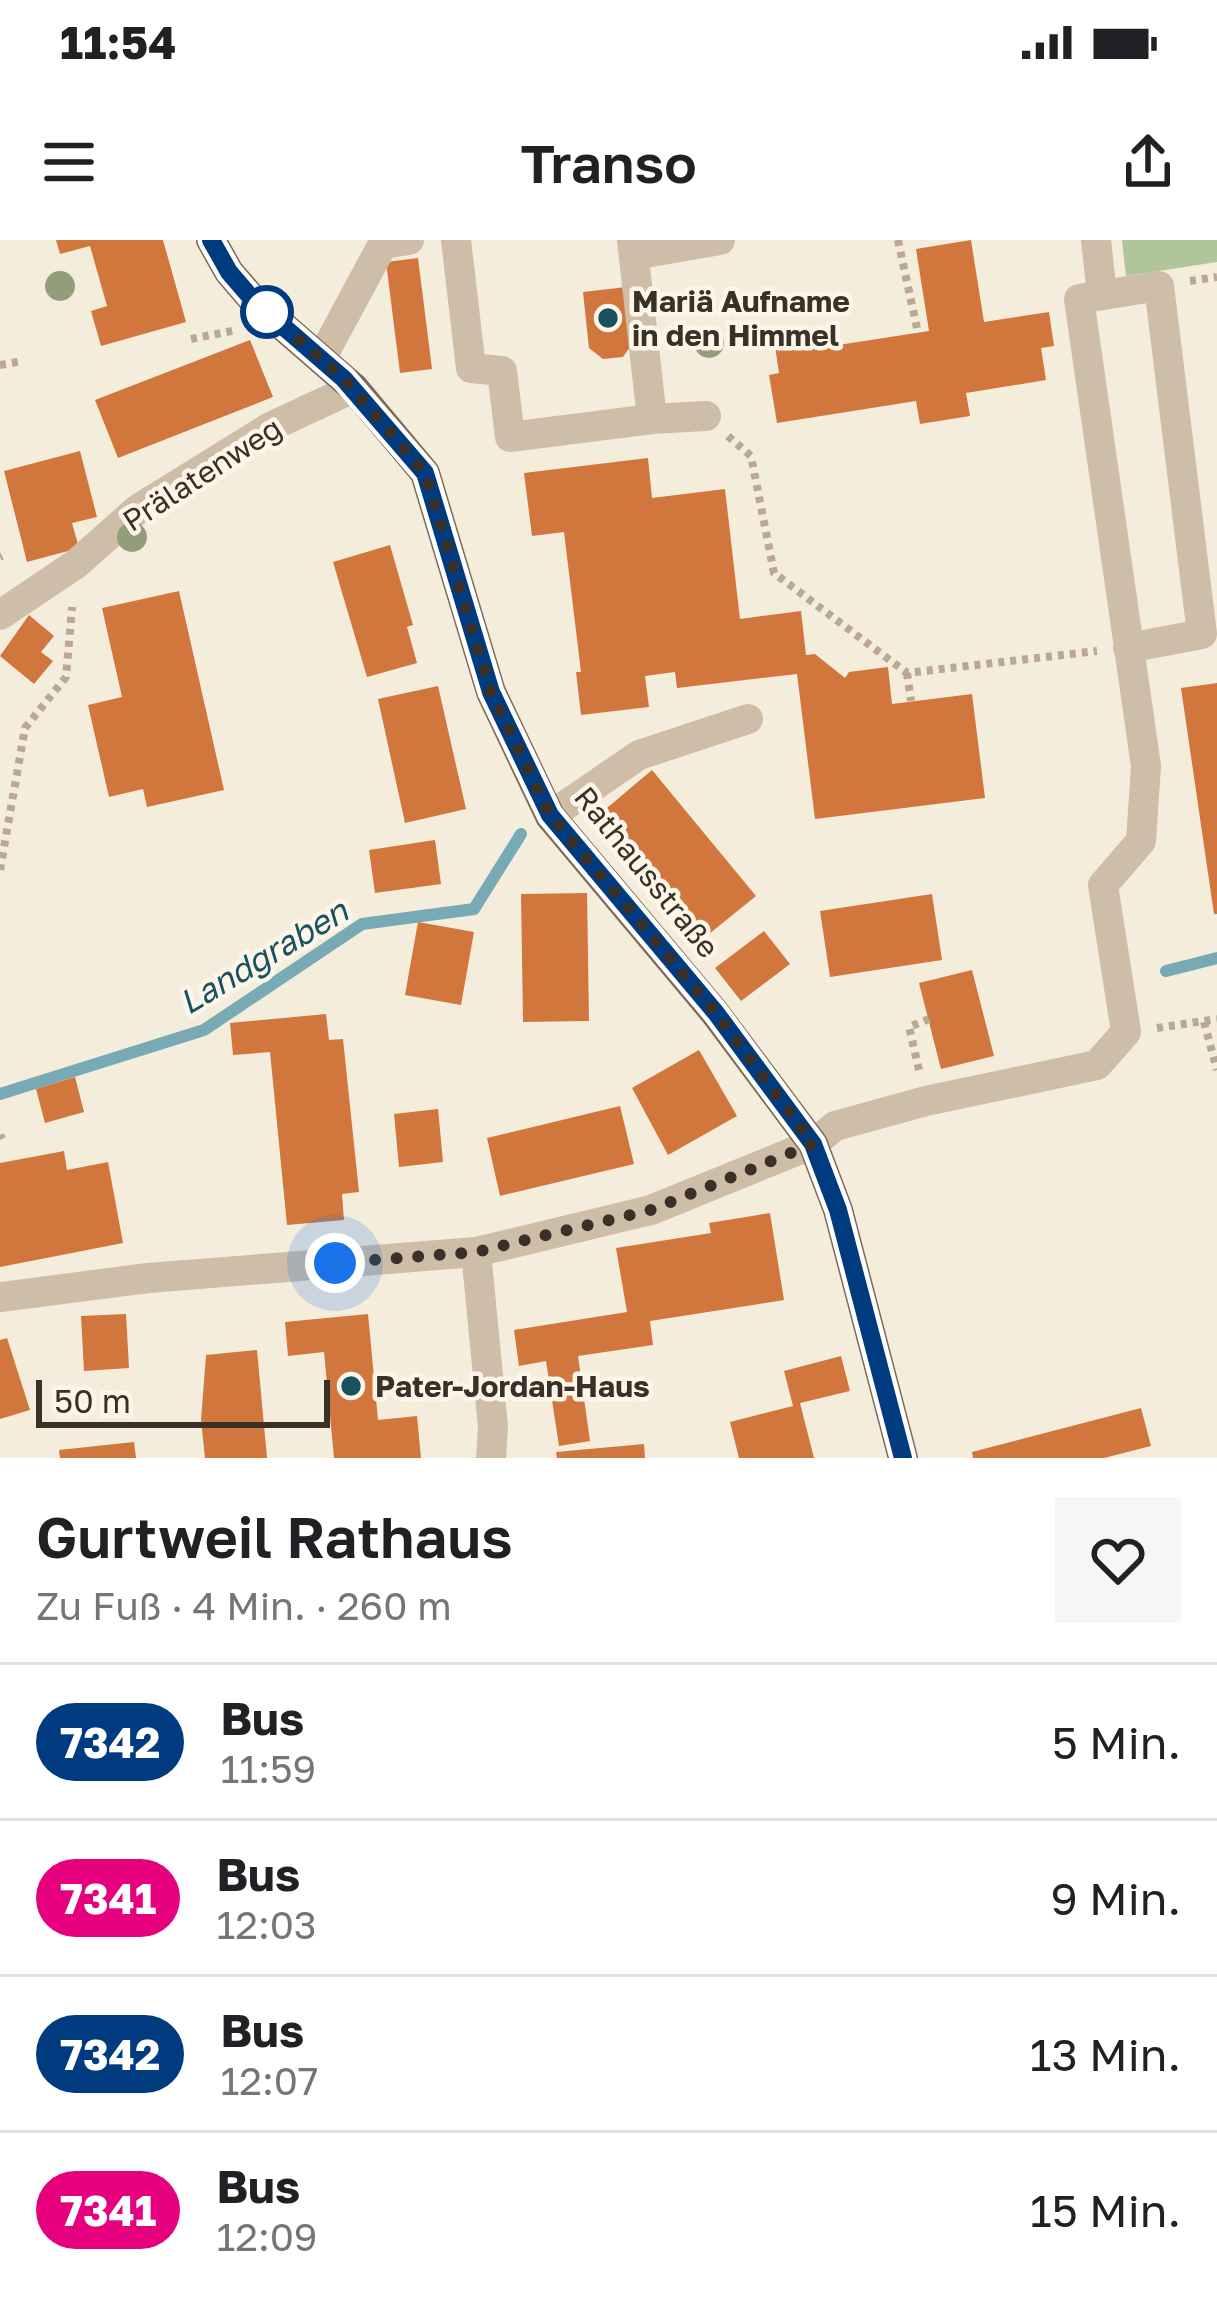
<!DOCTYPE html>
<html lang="de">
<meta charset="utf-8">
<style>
:root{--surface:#fff;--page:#f6f6f6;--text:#202124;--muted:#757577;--line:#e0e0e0}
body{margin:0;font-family:"Golos Text",sans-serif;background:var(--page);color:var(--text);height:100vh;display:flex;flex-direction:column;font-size:45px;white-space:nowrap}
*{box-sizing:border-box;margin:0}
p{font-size:39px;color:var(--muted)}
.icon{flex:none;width:66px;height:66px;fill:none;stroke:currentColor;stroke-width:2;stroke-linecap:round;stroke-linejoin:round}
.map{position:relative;height:1218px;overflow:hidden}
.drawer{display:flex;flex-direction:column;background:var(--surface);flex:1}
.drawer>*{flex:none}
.badge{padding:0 24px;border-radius:39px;font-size:42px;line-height:78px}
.scale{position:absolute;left:36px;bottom:30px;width:294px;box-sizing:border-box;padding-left:12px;border:6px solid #3a3028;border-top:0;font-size:33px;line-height:42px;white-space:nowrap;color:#3a3028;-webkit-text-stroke:9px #fbf6e9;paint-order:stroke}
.you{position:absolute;width:60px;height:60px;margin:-30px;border:9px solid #fff;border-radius:50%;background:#1a73e8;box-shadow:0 0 0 18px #1a73e833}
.map>.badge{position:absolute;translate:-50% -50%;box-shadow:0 0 0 6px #fff}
.round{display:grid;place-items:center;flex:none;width:126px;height:126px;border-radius:0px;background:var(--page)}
.summary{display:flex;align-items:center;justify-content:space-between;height:204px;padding:0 36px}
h1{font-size:57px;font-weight:600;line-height:90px}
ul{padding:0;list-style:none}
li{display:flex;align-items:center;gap:36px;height:156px;padding:0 36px;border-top:3px solid var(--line)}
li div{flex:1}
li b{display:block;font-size:45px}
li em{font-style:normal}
li .badge{min-width:132px;font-weight:700;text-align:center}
.status{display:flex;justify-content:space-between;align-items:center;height:84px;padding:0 60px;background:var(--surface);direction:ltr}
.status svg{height:33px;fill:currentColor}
header{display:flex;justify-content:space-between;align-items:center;height:156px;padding:0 36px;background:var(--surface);font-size:54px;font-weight:600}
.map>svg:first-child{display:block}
.green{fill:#b1c59a}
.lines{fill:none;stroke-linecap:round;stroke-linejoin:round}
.stream{stroke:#78aab5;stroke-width:12}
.building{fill:#d1763d}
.path{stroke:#baa891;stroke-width:8;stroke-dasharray:6 6;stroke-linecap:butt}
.minor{stroke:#cebea7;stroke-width:30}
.major{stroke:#7d6a58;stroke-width:30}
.tree{fill:#939d7a}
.line-casing{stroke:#fff;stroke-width:27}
.line{stroke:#003b80;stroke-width:18}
.walk{stroke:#3a3028;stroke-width:12;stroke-dasharray:0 21.6}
.stop-dot{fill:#fff;stroke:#003b80;stroke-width:6}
.poi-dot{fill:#195160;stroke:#fbf6e9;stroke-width:4.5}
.labels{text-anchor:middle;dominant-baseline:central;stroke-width:9;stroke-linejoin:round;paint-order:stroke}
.poi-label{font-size:30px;font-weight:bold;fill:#3a3028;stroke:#fbf6e9;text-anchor:start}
.street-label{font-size:30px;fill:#3a3028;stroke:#fbf6e9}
.water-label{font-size:33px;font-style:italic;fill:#195160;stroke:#fbf6e9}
</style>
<div class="status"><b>11:54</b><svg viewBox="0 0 49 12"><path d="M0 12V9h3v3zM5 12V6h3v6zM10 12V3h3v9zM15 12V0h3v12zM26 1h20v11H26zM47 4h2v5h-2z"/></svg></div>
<header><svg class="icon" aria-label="menu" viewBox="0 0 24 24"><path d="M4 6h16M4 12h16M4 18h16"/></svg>Transo<svg class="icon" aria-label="share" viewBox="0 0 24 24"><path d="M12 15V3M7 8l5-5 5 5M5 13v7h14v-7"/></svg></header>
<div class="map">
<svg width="1217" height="1218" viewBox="0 0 1217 1218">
<rect width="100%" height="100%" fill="#f5eddc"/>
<path class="green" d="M1122,0H1217V22L1126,36Z"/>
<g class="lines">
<g class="stream">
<path d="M1166,731L1217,718"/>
<path d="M0,854L204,790L362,684L474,669L521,594"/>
</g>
</g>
<g class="building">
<path d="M56,0H163L186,82L101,106L91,71L107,66L90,6L60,14Z"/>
<path d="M971,0L984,82L1049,72L1054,106L1041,108L1046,140L966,153L970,176L920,184L916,161L777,183L769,135L779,133L774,100L817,94L819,108L929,91L916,9Z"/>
<path d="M418,18L432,129L400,133L386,22Z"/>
<path d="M626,47L632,104L623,117L603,119L589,108L583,52Z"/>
<path d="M250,100L273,157L118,218L95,160Z"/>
<path d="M80,211L97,277L72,283L79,308L27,322L4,231Z"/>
<path d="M648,218L652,258L725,249L740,379L801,371L806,415L815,414L845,438L849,432L888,427L892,464L972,454L985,558L815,579L797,434L677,448L675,432L645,436L649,467L581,475L576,432H581L564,292L532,296L524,233Z"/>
<path d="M390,305L413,385L407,387L417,423L367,437L333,322Z"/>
<path d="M179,351L224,550L147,567L143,549L109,557L88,465L122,457L102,368Z"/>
<path d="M29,375L54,396L41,412L53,421L34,444L0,416Z"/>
<path d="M1217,443V674H1214L1181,448Z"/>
<path d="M438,446L466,569L405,583L378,459Z"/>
<path d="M652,530L756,656L704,698L601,573Z"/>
<path d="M435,600L441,644L375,653L369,610Z"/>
<path d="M587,653L589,781L523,782L521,654Z"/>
<path d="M932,654L942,720L830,737L820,671Z"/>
<path d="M418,682L474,692L461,765L405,755Z"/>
<path d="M764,691L790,724L741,761L715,728Z"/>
<path d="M972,730L994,816L941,829L919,743Z"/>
<path d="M326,774L329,800L343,799L359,952L342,954L344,980L287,985L270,812L233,815L230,783Z"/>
<path d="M699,810L737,876L668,915L632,848Z"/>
<path d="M75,837L84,872L45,883L36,849Z"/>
<path d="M620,866L634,924L500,956L487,898Z"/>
<path d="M438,869L443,922L399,927L394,874Z"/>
<path d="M64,911L67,930L108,922L123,1003L0,1027V923Z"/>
<path d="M770,973L784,1060L650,1081L653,1105L578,1116L590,1201L559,1206L546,1121L519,1126L514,1090L627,1072L616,1008L711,993L709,983Z"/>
<path d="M126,1074L129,1128L84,1131L81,1076Z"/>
<path d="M368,1074L378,1180L417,1176L421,1218H334L324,1112L288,1116L285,1082Z"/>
<path d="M7,1098L30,1170L0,1179V1100Z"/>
<path d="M257,1110L267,1218H205L201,1180L206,1115Z"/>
<path d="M841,1116L850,1151L800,1163L814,1218H739L730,1182L793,1166L784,1131Z"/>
<path d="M1141,1168L1151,1206L1104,1218H973L972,1212Z"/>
<path d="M134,1202L136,1218H60L59,1210Z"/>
<path d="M644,1204L645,1218H557L556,1212Z"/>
</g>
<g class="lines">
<g class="path">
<path d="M898,0L918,93"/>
<path d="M1190,41L1217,37"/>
<path d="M191,99L237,90"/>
<path d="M0,125L23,121"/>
<path d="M728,196L751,216L774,333L907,433L1097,411"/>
<path d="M0,317L2,316"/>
<path d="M907,433L911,461"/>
<path d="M0,630L25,488L66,437L72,367"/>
<path d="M1204,782L1217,830"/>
<path d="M1157,788L1217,779"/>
<path d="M919,830L909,787L929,779"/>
<path d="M0,895L2,899"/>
</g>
<g class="minor">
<path d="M456,0L471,128L502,131L510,197L652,179"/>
<path d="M632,0L652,179L706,176"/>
<path d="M1096,0L1102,55"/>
<path d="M634,15L720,0"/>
<path d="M321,119L383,4L409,0"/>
<path d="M0,375L76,324L138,269L272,186L354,148"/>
<path d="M550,576L639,515L748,479"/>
<path d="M476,1012L493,1187L491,1218"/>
<path d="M0,1057L148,1038L476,1012L651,970L813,904L835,886L926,861L1097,825L1126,792L1103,645L1141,601L1146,526L1079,59L1159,46L1202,394L1128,408"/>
</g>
<path class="major" d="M211,0L229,32L254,61L354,148L425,233L491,452L550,576L715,773L813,904L838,970L903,1218"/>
</g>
<g class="tree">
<circle cx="60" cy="46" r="15"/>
<circle cx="709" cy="103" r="15"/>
<circle cx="132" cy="297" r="15"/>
</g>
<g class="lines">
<g class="line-casing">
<path id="line" d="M211,0L229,32L254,61L344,139L425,233L491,452L550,575L716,773L813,904L838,970L903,1218"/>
</g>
<use href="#line" class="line"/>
<path class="walk" d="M267,72L344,139L425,233L491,452L550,575L716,773L813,904L651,970L476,1012L335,1023"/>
</g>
<circle class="stop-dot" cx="267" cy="72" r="24"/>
<g class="poi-dot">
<circle cx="608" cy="78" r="12"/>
<circle cx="351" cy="1146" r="12"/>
</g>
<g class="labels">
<g class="poi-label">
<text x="632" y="61">Mariä Aufname<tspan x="632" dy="34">in den Himmel</tspan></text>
<text x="375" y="1146">Pater-Jordan-Haus</text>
</g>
<g class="street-label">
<text transform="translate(202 234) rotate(-33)">Prälatenweg</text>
<text transform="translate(647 632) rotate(51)">Rathausstraße</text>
</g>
<g class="water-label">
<text transform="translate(263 716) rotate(-31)">Landgraben</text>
</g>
</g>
</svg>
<div class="scale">50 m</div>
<div class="you" style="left:335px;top:1023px"></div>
</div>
<section class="drawer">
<div class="summary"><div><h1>Gurtweil Rathaus</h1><p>Zu Fuß · 4 Min. · 260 m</p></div><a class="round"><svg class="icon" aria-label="heart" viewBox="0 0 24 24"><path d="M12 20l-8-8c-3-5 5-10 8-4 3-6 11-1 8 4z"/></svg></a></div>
<ul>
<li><span class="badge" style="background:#003b80;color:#fff">7342</span><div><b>Bus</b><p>11:59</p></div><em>5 Min.</em></li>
<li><span class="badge" style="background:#e6007e;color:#fff">7341</span><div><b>Bus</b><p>12:03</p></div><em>9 Min.</em></li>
<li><span class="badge" style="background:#003b80;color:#fff">7342</span><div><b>Bus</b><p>12:07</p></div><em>13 Min.</em></li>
<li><span class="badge" style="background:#e6007e;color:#fff">7341</span><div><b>Bus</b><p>12:09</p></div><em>15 Min.</em></li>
</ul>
</section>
